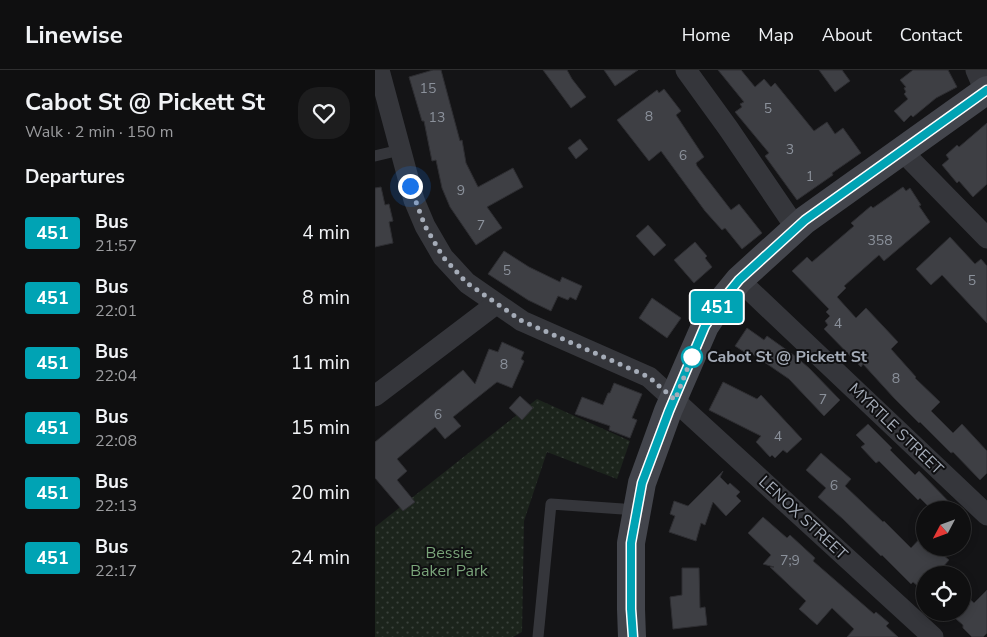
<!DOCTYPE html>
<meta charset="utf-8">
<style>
:root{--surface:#0f0f10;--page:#1d1d1e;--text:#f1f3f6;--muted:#9b9c9f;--line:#2f2f30}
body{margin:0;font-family:"Nunito Sans",sans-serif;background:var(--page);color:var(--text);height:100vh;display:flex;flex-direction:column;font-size:19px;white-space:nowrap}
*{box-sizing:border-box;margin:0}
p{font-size:16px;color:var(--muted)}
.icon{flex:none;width:28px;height:28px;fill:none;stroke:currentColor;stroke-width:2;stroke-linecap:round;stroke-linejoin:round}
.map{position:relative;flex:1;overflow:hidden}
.side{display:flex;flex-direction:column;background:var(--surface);width:375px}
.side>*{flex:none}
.badge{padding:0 10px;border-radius:4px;font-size:18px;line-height:32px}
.needle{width:32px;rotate:229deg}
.controls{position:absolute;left:541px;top:431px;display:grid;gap:10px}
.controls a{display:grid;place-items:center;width:55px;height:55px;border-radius:50%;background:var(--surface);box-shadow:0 2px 8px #0003,0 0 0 1px var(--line);font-size:25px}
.you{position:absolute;width:25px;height:25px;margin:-12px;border:4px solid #fff;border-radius:50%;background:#1a73e8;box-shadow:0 0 0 8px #1a73e833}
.map>.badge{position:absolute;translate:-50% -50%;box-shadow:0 0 0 2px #fff}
h2{padding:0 25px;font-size:19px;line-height:45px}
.round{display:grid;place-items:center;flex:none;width:52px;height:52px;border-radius:20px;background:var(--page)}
.head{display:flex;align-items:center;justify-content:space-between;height:85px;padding:0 25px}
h1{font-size:24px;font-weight:700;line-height:38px}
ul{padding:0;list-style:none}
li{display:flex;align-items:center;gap:15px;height:65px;padding:0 25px}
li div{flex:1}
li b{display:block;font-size:19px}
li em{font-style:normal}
li .badge{min-width:55px;font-weight:700;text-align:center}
header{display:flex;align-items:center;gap:30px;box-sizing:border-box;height:70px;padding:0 25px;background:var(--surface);border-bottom:1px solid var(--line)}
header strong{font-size:24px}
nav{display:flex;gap:28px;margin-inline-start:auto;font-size:18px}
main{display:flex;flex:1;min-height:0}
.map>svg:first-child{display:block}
.park{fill:url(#park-dots)}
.building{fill:#3e3f44;stroke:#2e2e32}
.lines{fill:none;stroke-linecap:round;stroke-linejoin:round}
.service{stroke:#35363b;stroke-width:11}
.minor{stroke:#35363b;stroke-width:21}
.secondary{stroke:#43454c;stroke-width:28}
.line-casing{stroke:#fff;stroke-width:11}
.line{stroke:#00a3b4;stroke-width:8}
.walk{stroke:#a5acb8;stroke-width:5;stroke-dasharray:0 9}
.stop-dot{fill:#fff;stroke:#00a3b4;stroke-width:2.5}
.labels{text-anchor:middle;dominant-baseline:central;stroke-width:4;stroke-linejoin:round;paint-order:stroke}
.number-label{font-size:14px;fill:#8b919b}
.stop-label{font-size:16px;font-weight:bold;fill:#a5acb8;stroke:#0f0f11;text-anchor:start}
.street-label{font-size:16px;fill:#a5acb8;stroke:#0f0f11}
.park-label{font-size:16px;fill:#7aa47a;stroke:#0f0f11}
</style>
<header>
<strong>Linewise</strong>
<nav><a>Home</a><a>Map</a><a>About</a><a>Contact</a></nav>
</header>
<main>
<section class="side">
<div class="head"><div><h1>Cabot St @ Pickett St</h1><p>Walk · 2 min · 150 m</p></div><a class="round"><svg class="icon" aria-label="heart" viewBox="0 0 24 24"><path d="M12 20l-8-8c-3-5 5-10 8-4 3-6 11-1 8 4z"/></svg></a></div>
<h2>Departures</h2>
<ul>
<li><span class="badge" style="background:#00a3b4;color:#fff">451</span><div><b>Bus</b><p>21:57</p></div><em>4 min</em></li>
<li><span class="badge" style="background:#00a3b4;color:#fff">451</span><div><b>Bus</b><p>22:01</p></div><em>8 min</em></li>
<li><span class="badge" style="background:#00a3b4;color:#fff">451</span><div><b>Bus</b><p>22:04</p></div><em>11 min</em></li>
<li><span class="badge" style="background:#00a3b4;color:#fff">451</span><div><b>Bus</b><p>22:08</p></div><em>15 min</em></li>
<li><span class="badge" style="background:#00a3b4;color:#fff">451</span><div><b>Bus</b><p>22:13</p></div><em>20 min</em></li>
<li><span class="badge" style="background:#00a3b4;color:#fff">451</span><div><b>Bus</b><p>22:17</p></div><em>24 min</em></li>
</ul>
</section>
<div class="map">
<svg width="612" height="567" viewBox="0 0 612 567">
<defs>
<pattern id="park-dots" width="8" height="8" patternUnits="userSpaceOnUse" patternTransform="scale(1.25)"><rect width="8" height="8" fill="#1c241c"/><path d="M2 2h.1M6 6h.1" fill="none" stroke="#3a413b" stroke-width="1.8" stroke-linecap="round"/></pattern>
</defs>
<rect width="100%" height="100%" fill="#141416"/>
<path class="park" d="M162,329L255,371L242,409L172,382L149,451L147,562L138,567H0V457Z"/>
<g class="building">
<path d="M58,0H66L85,71L87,70L91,93L103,117L138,98L148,117L112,137L127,158L101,175L75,137L67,118L61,90L57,91L49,51H47L34,7Z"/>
<path d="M168,0H192L197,9L211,27L196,38Z"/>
<path d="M229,0H263L240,16Z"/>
<path d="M343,0H366L380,17L389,9L396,17L400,13L439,61L452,52L460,64L468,58L486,83L457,103L458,105L422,130L390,86L394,83L360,42L367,37L365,34L369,32Z"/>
<path d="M444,0H467L475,11L460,22Z"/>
<path d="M538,0H573L582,17L561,28L538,47L536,45L529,52L519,41L533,29L529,24L531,22L529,18L531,17L525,10Z"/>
<path d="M289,19L306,41L301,45L329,87L321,93L322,96L356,140L364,134L387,163L367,179L350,158L347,160L330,141L286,81L274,91L242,50L282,20L284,23Z"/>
<path d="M612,53V114L598,127L584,111L582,113L567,95L574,89L571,85L582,75L584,77Z"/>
<path d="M205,69L213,79L201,89L193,78Z"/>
<path d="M6,117L10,135L14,134L18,151L14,152L18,173L0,177V118Z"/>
<path d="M528,117L531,121L535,118L546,135L544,136L555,152L509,191L504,185L469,216L471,218L462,227L481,248L491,238L523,272L516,279L541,307L540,308L565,332L556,341L578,363L587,354L612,381V403L605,410L578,382L576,383L545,352L544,353L519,328L488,294L486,297L449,259L453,255L450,251L455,246L451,242L454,239L417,201L432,187L437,192L479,156L476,153L496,136L498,138Z"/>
<path d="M273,155L291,175L279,186L261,166Z"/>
<path d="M575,167L600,194L606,189L612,196V253L567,205L556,215L541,199Z"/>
<path d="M320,172L332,186L330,188L337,197L319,213L299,190Z"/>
<path d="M129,181L154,197L185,212L187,207L207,216L201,230L195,227L193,230L183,226L176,241L153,230L113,204Z"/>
<path d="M277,228L306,248L292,268L264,248Z"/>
<path d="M372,258L389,270L392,266L420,286L434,298L465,330L449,346L414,309L376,283L374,285L360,276Z"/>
<path d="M127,272L149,282L146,289L149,291L137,318L122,312L78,347L86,356L70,369L60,357L22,389L32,401L22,410L40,432L28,441L0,408V372L88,300L100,314L114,279L123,282Z"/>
<path d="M348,312L382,329L386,325L427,369L412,383L408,380L400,388L397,385L395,387L381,372L386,366L334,340Z"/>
<path d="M239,313L267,324L257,348L262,350L255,368L234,360L235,356L200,344L207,327L228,335L233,323H235Z"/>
<path d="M145,326L158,338L147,350L134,338Z"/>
<path d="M493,354L517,378L515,380L540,405L544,401L582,440H557L545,428L543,430L504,391L501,393L486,377L490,374L481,365Z"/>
<path d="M446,383L476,409L470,416L508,452L509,451L536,478L550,463V478H560L574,490L561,505H550V511L544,517L538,512L536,514L507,485L506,486L468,449L443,427L451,418L431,400Z"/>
<path d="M348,401L345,407L353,415L355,413L365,422L361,426L366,431L351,446L338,432L330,455L326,453L321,471L294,462L300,446L295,444L299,431L313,436Z"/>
<path d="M388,447L412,468L415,465L440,488L438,491L499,544L501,542L514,553L511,556L523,567H472L479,559L457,538L442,555L424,539L431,531L395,497H399L388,494L396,485L373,463Z"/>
<path d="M307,498H324L325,538L330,537L332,555L298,559L295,527L307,525Z"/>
<path d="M612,520V563L608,567H597L588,558V555L573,542H588V523L599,533Z"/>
</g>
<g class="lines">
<g class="service">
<path d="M0,86L25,80"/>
<path d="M163,567L176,434L262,440"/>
</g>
<g class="minor">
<path d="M4,0L39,130L50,156L68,187L92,213L147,251L274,307L558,567"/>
<path d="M311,0L353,58L421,158"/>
<path d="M601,0L610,21"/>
<path d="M527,81L612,168"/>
<path d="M364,210L612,445"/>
<path d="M0,326L121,234"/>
</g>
<path class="secondary" d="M257,567L256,539V473L267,413L293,341L330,256L346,232L364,210L430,150L612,20"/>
</g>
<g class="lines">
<g class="line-casing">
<path id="line" d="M258,567L256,539V473L267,413L294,341L330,256L346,232L364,210L430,150L612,20"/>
</g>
<use href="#line" class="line"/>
<path class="walk" d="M35,116L50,156L68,187L92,213L147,251L274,307L300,330L317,287"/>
</g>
<circle class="stop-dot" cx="317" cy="287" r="10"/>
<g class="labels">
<g class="number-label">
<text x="53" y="18">15</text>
<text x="393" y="38">5</text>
<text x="274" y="46">8</text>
<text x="62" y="47">13</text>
<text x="415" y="79">3</text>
<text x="308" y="85">6</text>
<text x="435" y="106">1</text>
<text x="86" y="120">9</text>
<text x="106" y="155">7</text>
<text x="505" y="170">358</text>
<text x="132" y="200">5</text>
<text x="597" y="210">5</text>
<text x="463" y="253">4</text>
<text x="129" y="294">8</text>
<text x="521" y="308">8</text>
<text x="448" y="329">7</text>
<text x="63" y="344">6</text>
<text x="403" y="366">4</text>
<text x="459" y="415">6</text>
<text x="415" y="490">7;9</text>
</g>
<g class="stop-label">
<text x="332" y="287">Cabot St @ Pickett St</text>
</g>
<g class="street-label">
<text transform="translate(521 359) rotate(44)">MYRTLE STREET</text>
<text transform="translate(428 448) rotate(43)">LENOX STREET</text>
</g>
<g class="park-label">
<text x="74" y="483">Bessie<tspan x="74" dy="18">Baker Park</tspan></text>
</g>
</g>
</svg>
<div class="controls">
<a><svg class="needle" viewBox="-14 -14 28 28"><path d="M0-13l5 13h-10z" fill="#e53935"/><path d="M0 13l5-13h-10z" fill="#9b9c9f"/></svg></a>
<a><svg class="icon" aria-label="locate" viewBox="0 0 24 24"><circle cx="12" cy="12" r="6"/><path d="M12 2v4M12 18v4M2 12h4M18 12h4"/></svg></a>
</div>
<div class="you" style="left:35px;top:116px"></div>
<b class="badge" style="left:342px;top:237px;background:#00a3b4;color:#fff">451</b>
</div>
</main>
